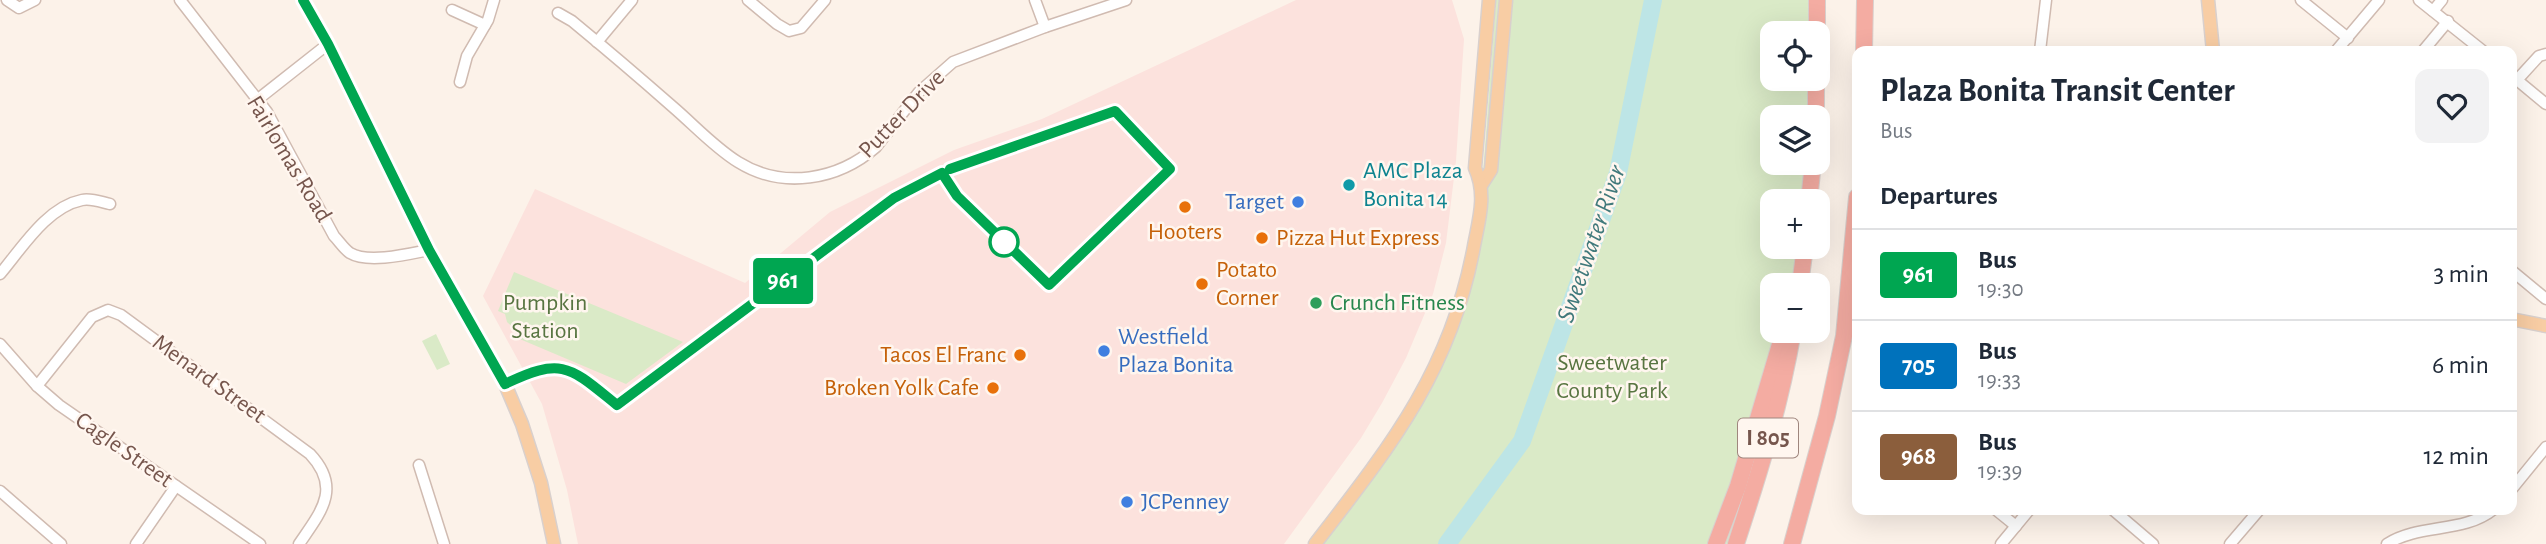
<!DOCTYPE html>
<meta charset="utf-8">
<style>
:root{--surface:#fff;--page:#f2f2f3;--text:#1f2937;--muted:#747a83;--line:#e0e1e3}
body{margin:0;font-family:"Alegreya Sans",sans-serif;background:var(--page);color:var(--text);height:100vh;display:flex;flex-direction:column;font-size:26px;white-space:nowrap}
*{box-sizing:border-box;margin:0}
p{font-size:23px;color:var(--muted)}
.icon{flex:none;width:38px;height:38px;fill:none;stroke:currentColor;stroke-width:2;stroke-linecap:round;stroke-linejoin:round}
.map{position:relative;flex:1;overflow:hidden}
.sheet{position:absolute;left:1852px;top:46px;width:665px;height:469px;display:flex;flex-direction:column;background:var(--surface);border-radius:14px;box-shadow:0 7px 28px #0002}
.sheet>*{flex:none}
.badge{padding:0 14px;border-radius:5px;font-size:24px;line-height:46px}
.tools{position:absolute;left:1760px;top:21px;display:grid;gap:14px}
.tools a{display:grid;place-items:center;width:70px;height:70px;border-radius:14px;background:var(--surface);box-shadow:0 7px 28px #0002;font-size:35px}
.map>.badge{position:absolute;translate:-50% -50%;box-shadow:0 0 0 4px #fff}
h2{padding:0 28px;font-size:26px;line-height:63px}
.round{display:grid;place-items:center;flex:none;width:74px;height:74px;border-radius:14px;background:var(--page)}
.headline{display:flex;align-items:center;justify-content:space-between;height:119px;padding:0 28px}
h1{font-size:33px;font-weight:700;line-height:52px}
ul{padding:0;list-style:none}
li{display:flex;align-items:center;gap:21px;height:91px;padding:0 28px;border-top:2px solid var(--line)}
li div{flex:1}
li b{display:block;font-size:26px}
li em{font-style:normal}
li .badge{min-width:77px;font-weight:700;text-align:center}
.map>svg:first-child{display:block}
.commercial{fill:#fce2dd}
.green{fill:#daeac7}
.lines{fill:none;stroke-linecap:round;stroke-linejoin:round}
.river{stroke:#bde5e6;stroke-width:18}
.minor-casing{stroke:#d0bbb1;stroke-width:13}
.major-casing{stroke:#d9d0cd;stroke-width:15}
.highway-casing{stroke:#d9d0cd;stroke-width:18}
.minor{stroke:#fff;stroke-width:10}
.major{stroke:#f8cda4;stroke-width:12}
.highway{stroke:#f4aca2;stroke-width:16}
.line-casing{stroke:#fff;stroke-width:16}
.line{stroke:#00a651;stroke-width:10}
.culture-dot{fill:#0f9aa8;stroke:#fff6ef;stroke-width:2.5}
.shop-dot{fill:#3f7fe0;stroke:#fff6ef;stroke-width:2.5}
.food-dot{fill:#e8710a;stroke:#fff6ef;stroke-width:2.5}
.stop-dot{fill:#fff;stroke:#00a651;stroke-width:3.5}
.leisure-dot{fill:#2e9e5b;stroke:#fff6ef;stroke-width:2.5}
.labels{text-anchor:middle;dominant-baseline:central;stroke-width:5;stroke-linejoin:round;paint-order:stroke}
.shield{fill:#fff6ef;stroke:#9f867e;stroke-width:2}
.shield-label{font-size:23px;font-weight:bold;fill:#76564d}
.street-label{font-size:24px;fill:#76564d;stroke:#fff6ef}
.culture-label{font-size:24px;fill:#0d838f;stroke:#fff6ef;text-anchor:start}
.shop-label{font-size:24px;fill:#366cbe;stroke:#fff6ef;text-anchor:start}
.food-label{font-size:24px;fill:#c56008;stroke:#fff6ef;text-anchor:start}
.park-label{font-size:24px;fill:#587541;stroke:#fff6ef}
.leisure-label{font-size:24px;fill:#27864d;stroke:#fff6ef;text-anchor:start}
.water-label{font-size:26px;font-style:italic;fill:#40797b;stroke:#fff6ef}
</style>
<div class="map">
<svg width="2546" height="544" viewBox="0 0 2546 544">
<rect width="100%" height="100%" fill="#fcf2e9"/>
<path class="commercial" d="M1296,0H1452L1464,39L1456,161L1446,243L1433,294L1406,358L1382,403L1361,438L1284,544H578L567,490L542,404L483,296L535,189L745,283L830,212L954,150L1042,119Z"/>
<g class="green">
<path d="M1496,0H1817V33H1773V79H1816V117H1773V163H1813L1809,201H1773V247H1805L1801,285H1773V331H1795C1786,403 1767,475 1744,544H1315L1431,378L1479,224Z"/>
<path d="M514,272L683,342L626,384L515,337L516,330L507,322L505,314L498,311Z"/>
<path d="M436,334L450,364L437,370L422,341Z"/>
</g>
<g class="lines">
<path class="river" d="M1447,544L1522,441L1618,173L1653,0"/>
<g class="minor-casing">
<g id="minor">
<path d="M7,0L19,8L35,0"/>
<path d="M180,0L267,112L334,236C339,241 344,249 350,253C368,264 409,254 429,250"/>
<path d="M748,0L777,24L789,31L801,28L825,0"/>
<path d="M1035,0L1045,27"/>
<path d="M2301,0L2348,38"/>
<path d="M2419,0L2483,51"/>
<path d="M452,10L485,25"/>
<path d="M2433,11L2442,0"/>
<path d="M558,13L572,21C606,49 640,78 673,107C694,125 715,148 738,162C783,190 838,180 876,147L919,92L953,62L1045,27L1126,0"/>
<path d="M597,42L632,0"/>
<path d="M2040,51L2046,0"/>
<path d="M2336,51L2379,0"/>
<path d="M2423,51L2448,21"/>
<path d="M2511,75L2546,104"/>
<path d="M2517,80L2539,56L2546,54"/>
<path d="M460,82L467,56L488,20L494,0"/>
<path d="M257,100L328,44"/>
<path d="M2511,270L2546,299"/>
<path d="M0,274C22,248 47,207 82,200C91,198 101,202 110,204"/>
<path d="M0,344L37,386L59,405L260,544"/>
<path d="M37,386L92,317L108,310L121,315L310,454C342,488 321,512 299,544"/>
<path d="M419,465L444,544"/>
<path d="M2511,490L2546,447"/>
<path d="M0,491L61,544"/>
<path d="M1995,509L2016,526"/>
<path d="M2112,509L2153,544"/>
<path d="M136,544L176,486"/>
<path d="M2001,544L2030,509"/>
<path d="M2230,544L2260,509"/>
<path d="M2387,544C2420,523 2463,534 2494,509"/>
</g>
</g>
<g class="major-casing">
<g id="major">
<path d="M303,0L328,44L429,250L505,384L522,424L541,483L554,544"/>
<path d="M2208,0L2213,51"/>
<path d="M1482,184L1491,170L1506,0"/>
<path d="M2511,319L2546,326"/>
<path d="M1315,544C1390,447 1451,371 1474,246C1479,219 1487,195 1475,168L1489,0"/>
</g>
</g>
<g class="highway-casing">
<g id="highway">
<path d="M1817,33V0"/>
<path d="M1864,51L1865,0"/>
<path d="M1816,117V79"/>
<path d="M1809,201L1813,163"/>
<path d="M1800,285L1805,247"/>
<path d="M1716,544L1738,486L1784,331"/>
<path d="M1736,544C1759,474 1781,403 1793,331"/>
<path d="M1792,544L1827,416L1844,336L1857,197"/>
</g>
</g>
<use href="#minor" class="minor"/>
<use href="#major" class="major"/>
<use href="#highway" class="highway"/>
</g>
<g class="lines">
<g class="line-casing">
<path id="line" d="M303,0L328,44L429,250L505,384C563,356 570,367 617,405L894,198L942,173L957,196L1049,285L1170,169L1115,111L950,169"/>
</g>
<use href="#line" class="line"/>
</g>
<circle class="culture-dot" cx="1349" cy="185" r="7"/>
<g class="shop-dot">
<circle cx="1298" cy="202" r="7"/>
<circle cx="1104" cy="351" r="7"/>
<circle cx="1127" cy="502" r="7"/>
</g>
<g class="food-dot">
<circle cx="1185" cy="207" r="7"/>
<circle cx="1262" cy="238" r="7"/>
<circle cx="1202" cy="284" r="7"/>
<circle cx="1020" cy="355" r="7"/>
<circle cx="993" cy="388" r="7"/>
</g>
<circle class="stop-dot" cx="1004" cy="242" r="14"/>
<circle class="leisure-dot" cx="1316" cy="303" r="7"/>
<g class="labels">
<rect class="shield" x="1738" y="418.5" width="60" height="39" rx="5"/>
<g class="shield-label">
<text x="1768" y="438">I 805</text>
</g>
<g class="street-label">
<text transform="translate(902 114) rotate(-46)">Putter Drive</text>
<text transform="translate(289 159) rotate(59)">Fairlomas Road</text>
<text transform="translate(209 379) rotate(36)">Menard Street</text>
<text transform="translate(124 450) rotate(35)">Cagle Street</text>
</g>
<g class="culture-label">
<text x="1363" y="171">AMC Plaza<tspan x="1363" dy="28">Bonita 14</tspan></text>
</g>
<g class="shop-label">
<text x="1284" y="202" text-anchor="end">Target</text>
<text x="1118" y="337">Westfield<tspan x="1118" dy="28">Plaza Bonita</tspan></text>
<text x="1141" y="502">JCPenney</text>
</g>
<g class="food-label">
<text x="1185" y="232" text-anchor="middle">Hooters</text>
<text x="1276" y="238">Pizza Hut Express</text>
<text x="1216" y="270">Potato<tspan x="1216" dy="28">Corner</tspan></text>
<text x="1006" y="355" text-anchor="end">Tacos El Franc</text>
<text x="979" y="388" text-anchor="end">Broken Yolk Cafe</text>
</g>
<g class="park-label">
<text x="545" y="303">Pumpkin<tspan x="545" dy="28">Station</tspan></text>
<text x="1612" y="363">Sweetwater<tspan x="1612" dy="28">County Park</tspan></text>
</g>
<g class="leisure-label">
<text x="1330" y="303">Crunch Fitness</text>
</g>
<g class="water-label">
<text transform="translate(1591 244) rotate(-71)">Sweetwater River</text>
</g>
</g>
</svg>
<div class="tools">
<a><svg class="icon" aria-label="locate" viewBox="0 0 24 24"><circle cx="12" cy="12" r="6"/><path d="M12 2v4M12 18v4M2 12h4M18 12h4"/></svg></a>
<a><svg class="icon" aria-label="layers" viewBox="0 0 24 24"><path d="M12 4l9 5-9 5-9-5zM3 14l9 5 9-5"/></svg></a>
<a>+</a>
<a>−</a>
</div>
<b class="badge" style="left:783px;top:281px;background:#00a651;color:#fff">961</b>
<section class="sheet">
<div class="headline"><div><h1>Plaza Bonita Transit Center</h1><p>Bus</p></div><a class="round"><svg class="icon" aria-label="heart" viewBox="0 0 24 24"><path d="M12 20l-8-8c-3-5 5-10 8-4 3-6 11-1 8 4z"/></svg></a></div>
<h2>Departures</h2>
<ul>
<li><span class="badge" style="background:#00a651;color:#fff">961</span><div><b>Bus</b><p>19:30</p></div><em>3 min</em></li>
<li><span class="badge" style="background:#0072bc;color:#fff">705</span><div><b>Bus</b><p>19:33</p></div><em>6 min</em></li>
<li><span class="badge" style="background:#8b5e3c;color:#fff">968</span><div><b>Bus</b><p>19:39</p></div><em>12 min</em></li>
</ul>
</section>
</div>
